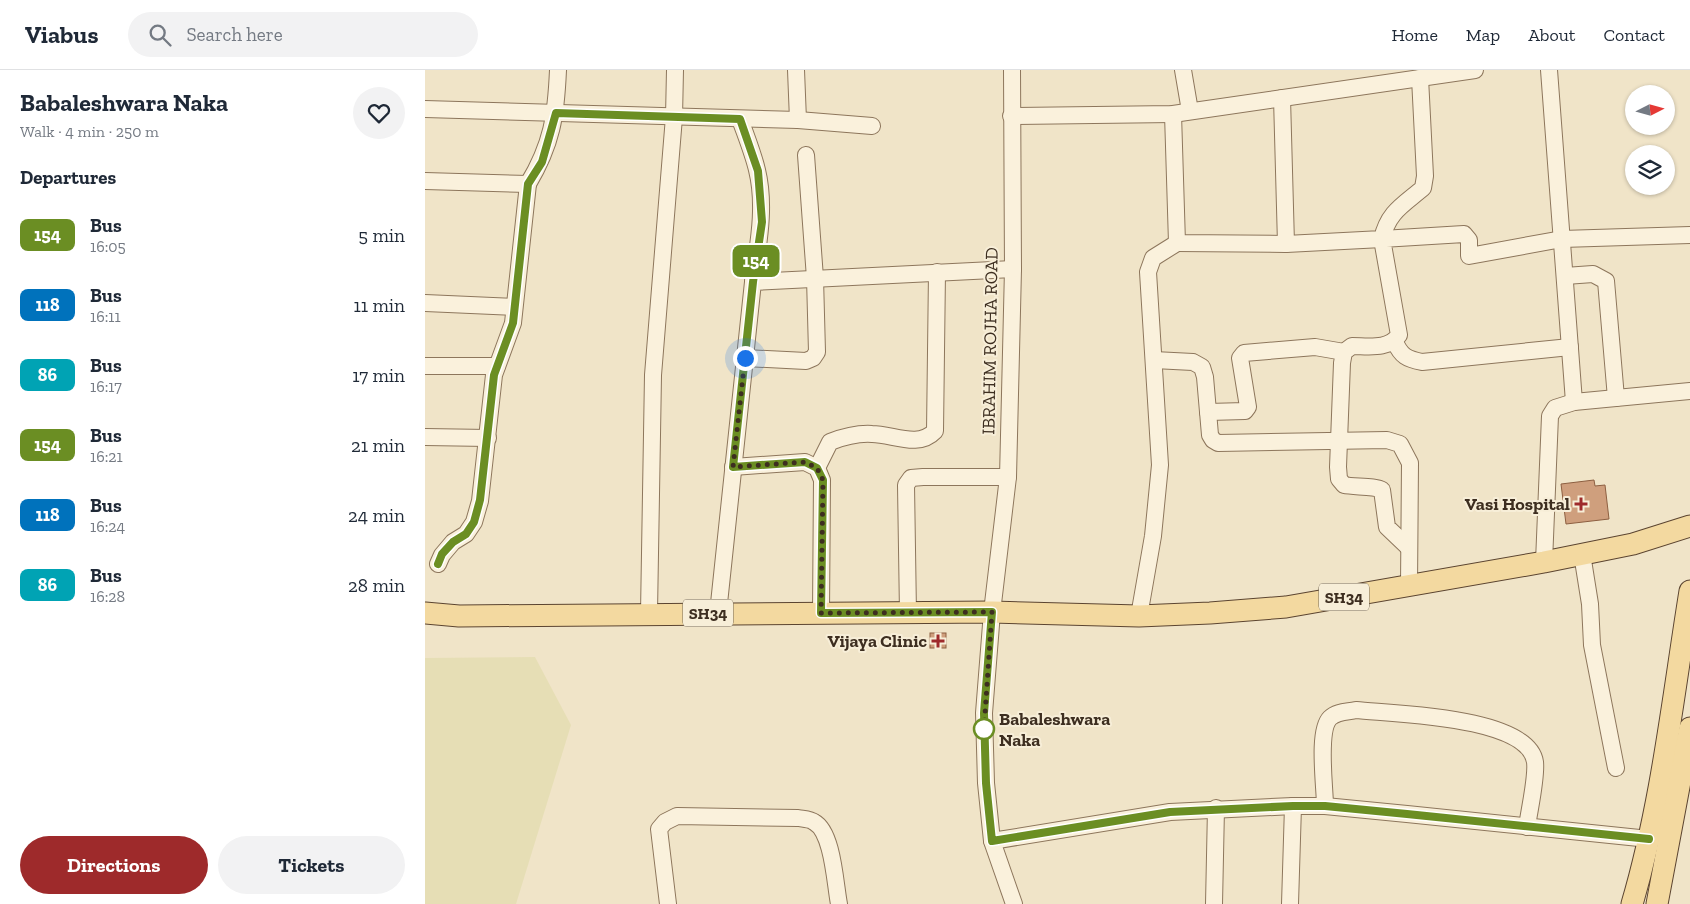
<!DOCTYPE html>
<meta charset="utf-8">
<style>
:root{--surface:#fff;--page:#f2f2f3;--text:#1f2937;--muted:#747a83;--line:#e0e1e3;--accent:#9e2a2b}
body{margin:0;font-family:"Zilla Slab",serif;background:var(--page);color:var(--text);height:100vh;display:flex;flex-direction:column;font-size:19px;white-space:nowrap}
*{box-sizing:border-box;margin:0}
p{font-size:16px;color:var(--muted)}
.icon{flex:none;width:28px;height:28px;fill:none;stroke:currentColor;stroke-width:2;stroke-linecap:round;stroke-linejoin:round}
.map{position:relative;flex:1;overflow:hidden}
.sheet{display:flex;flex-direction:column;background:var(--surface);width:425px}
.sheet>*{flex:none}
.badge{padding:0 10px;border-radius:8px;font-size:18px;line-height:32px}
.needle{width:32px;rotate:84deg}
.buttons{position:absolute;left:1200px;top:15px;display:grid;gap:10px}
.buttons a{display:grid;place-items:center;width:50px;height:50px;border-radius:50%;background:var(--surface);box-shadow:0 1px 4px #0004;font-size:25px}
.you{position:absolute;width:25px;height:25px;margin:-12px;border:4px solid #fff;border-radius:50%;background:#1a73e8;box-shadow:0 0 0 8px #1a73e833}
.map>.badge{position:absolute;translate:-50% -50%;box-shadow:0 0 0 2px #fff}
h2{padding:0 20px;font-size:19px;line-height:45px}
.round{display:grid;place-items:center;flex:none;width:52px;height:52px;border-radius:26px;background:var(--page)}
.overview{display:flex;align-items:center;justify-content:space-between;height:85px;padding:0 20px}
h1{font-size:24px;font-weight:800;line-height:38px}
.action{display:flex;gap:10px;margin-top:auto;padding:10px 20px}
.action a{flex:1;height:58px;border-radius:30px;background:var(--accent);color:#fff;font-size:20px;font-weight:800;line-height:58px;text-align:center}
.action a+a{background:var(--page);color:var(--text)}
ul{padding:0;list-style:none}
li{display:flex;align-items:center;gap:15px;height:70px;padding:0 20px}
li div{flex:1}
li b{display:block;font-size:19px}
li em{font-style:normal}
li .badge{min-width:55px;font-weight:700;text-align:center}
header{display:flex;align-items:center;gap:30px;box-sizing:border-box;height:70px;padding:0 25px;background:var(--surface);border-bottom:1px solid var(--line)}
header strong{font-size:24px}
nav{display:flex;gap:28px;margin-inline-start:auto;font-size:18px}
.search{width:350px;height:45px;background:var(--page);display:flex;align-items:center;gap:12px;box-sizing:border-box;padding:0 18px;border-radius:28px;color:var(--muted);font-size:19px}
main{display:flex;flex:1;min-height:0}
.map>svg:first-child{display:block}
.farmland{fill:#e6deb5}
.building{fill:#cf9f7d;stroke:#8d5f41}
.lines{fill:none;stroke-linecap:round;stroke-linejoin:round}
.minor-casing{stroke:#8d765c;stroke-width:18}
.major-casing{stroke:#5b4430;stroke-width:23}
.minor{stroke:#faf1dc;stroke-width:16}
.major{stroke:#f3d9a0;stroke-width:21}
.line-casing{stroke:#fff;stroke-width:11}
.line{stroke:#6b8e23;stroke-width:8}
.walk{stroke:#3d2e20;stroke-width:5;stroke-dasharray:0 9}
.poi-dot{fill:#9e2a2b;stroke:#f7eed8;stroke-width:2}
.stop-dot{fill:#fff;stroke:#6b8e23;stroke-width:2.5}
.labels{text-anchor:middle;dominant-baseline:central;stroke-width:4;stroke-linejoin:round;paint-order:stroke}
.shield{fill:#f7eed8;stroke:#756857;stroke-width:1}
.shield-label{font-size:16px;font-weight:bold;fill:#3d2e20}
.street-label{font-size:18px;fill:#3d2e20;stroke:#f7eed8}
.poi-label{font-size:18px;font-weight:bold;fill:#3d2e20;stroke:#f7eed8;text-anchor:end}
.stop-label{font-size:18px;font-weight:bold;fill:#3d2e20;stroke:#f7eed8;text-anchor:start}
</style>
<header>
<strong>Viabus</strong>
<div class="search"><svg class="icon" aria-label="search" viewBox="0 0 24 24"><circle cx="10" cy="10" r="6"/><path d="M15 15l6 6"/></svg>Search here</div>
<nav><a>Home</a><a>Map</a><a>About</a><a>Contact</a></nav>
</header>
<main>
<section class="sheet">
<div class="overview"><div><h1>Babaleshwara Naka</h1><p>Walk · 4 min · 250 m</p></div><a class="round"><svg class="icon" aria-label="heart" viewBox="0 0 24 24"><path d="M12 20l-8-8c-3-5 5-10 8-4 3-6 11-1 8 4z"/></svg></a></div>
<h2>Departures</h2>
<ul>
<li><span class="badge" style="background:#6b8e23;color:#fff">154</span><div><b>Bus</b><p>16:05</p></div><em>5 min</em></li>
<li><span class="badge" style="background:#0072bc;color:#fff">118</span><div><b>Bus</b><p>16:11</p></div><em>11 min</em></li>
<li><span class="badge" style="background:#00a3b4;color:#fff">86</span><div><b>Bus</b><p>16:17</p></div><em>17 min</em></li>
<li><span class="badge" style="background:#6b8e23;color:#fff">154</span><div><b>Bus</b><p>16:21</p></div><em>21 min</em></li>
<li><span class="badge" style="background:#0072bc;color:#fff">118</span><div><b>Bus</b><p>16:24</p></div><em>24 min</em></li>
<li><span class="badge" style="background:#00a3b4;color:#fff">86</span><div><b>Bus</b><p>16:28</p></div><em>28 min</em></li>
</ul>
<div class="action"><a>Directions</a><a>Tickets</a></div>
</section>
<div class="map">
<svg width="1265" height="834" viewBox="0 0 1265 834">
<rect width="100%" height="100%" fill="#f0e4c8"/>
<path class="farmland" d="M110,587L146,655L91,834H0V588Z"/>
<g class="building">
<path d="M1169,410L1170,416L1180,415L1184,449L1141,454L1136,414Z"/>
<rect x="505" y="563" width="16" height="15"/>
</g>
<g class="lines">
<g class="minor-casing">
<g id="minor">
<path d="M371,0L373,50"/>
<path d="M587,0L588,199L583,407L567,542L559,643L561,713L567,771L589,834"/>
<path d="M758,0L765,41"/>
<path d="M1124,0L1149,332"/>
<path d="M857,28L861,174"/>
<path d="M0,39L373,50L447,56"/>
<path d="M748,44L752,173L861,174L957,169C963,142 978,135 998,118L1000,106L995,8"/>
<path d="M586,46L748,44L1050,0"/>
<path d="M315,49C321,66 328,83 332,100C341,137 333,175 328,212"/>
<path d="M0,111L103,114C127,74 131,46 133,0"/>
<path d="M1140,206L1168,204L1181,211L1191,328"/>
<path d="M0,233L89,237"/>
<path d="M970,272C976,286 982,289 997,292L1145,277"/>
<path d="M320,288L381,291L388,288L392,282L390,208L381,85"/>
<path d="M729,290L768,292L777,297L780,307L785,365L788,370L793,373L962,370L975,374L985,393L984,516"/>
<path d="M0,296H72"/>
<path d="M783,342L820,341L823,337L815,288L819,283L890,277L919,282"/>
<path d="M0,367L63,368"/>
<path d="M308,397L380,392L392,398L397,410L396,543"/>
<path d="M392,398L405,372C418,367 432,363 447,364C468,364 493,379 510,361L512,202"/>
<path d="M984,478L962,457L957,420C951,416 929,417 919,415L914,409L913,397L917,293L919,282L927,276C943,276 964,280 974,265L957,169L1039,164L1044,170V186L1137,169L1265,165"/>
<path d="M1157,484L1165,534L1167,575L1191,698"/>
<path d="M1119,492L1125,346L1130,338L1149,332L1265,321"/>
<path d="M13,494L17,485L28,472L41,464L49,452L55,431L69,305L88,253L103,114"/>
<path d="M224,543L228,305L249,47L250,0"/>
<path d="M293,543L328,212L588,199"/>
<path d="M483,543L481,415L486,408L498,407H583"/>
<path d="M714,546L728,466L735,395L723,202L728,188L752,173"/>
<path d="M900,736C900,717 892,661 905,648C912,641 923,642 931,640C968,644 1103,646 1110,692C1112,707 1104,741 1102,757"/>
<path d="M567,771L745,742L868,736H900L982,744L1224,769"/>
<path d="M243,834L234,759L240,752L252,746L373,748C378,749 385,749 389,752C408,762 410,814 414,834"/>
<path d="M789,834L791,738"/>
<path d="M865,834L868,736"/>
</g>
</g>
<g class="major-casing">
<g id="major">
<path d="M0,543L34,546L567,542L714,546L785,543L861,537L1119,492L1208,474L1265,456"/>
<path d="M1207,834C1237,732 1248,626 1265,521"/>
<path d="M1232,834L1265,658"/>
</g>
</g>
<use href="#minor" class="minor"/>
<use href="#major" class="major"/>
</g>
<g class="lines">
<g class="line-casing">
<path id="line" d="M13,494L17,484L28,472L41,464L49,452L55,430L69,305L88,253L103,114L117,92L131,43L315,49L333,101L337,152L328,212L308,397L380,392L392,398L398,410L396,543L567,542L559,643L561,713L567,771L745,742L868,736H900L982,744L1224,769"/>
</g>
<use href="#line" class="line"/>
<path class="walk" d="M320,288L308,397L380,392L392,398L398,410L396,543L567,542L559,659"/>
</g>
<g class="poi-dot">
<path d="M1153.5 426.5h5v5h5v5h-5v5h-5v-5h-5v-5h5z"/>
<path d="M510.5 563.5h5v5h5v5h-5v5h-5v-5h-5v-5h5z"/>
</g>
<circle class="stop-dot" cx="559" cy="659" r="10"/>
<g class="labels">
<g class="shield">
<rect x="894" y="513.5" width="50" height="27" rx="4"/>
<rect x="258" y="529.5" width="50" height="27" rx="4"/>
</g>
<g class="shield-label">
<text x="919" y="527">SH34</text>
<text x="283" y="543">SH34</text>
</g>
<g class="street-label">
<text transform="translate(565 271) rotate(-89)">IBRAHIM ROJHA ROAD</text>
</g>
<g class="poi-label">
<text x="1145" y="434">Vasi Hospital</text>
<text x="502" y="571">Vijaya Clinic</text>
</g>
<g class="stop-label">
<text x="574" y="649">Babaleshwara<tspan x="574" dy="21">Naka</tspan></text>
</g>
</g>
</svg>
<div class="buttons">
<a><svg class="needle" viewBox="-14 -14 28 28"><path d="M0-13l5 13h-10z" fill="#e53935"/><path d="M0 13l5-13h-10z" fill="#747a83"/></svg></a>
<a><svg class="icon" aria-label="layers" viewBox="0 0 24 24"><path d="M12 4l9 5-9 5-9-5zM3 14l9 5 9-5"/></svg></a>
</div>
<div class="you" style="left:320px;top:288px"></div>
<b class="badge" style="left:331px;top:191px;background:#6b8e23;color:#fff">154</b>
</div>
</main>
